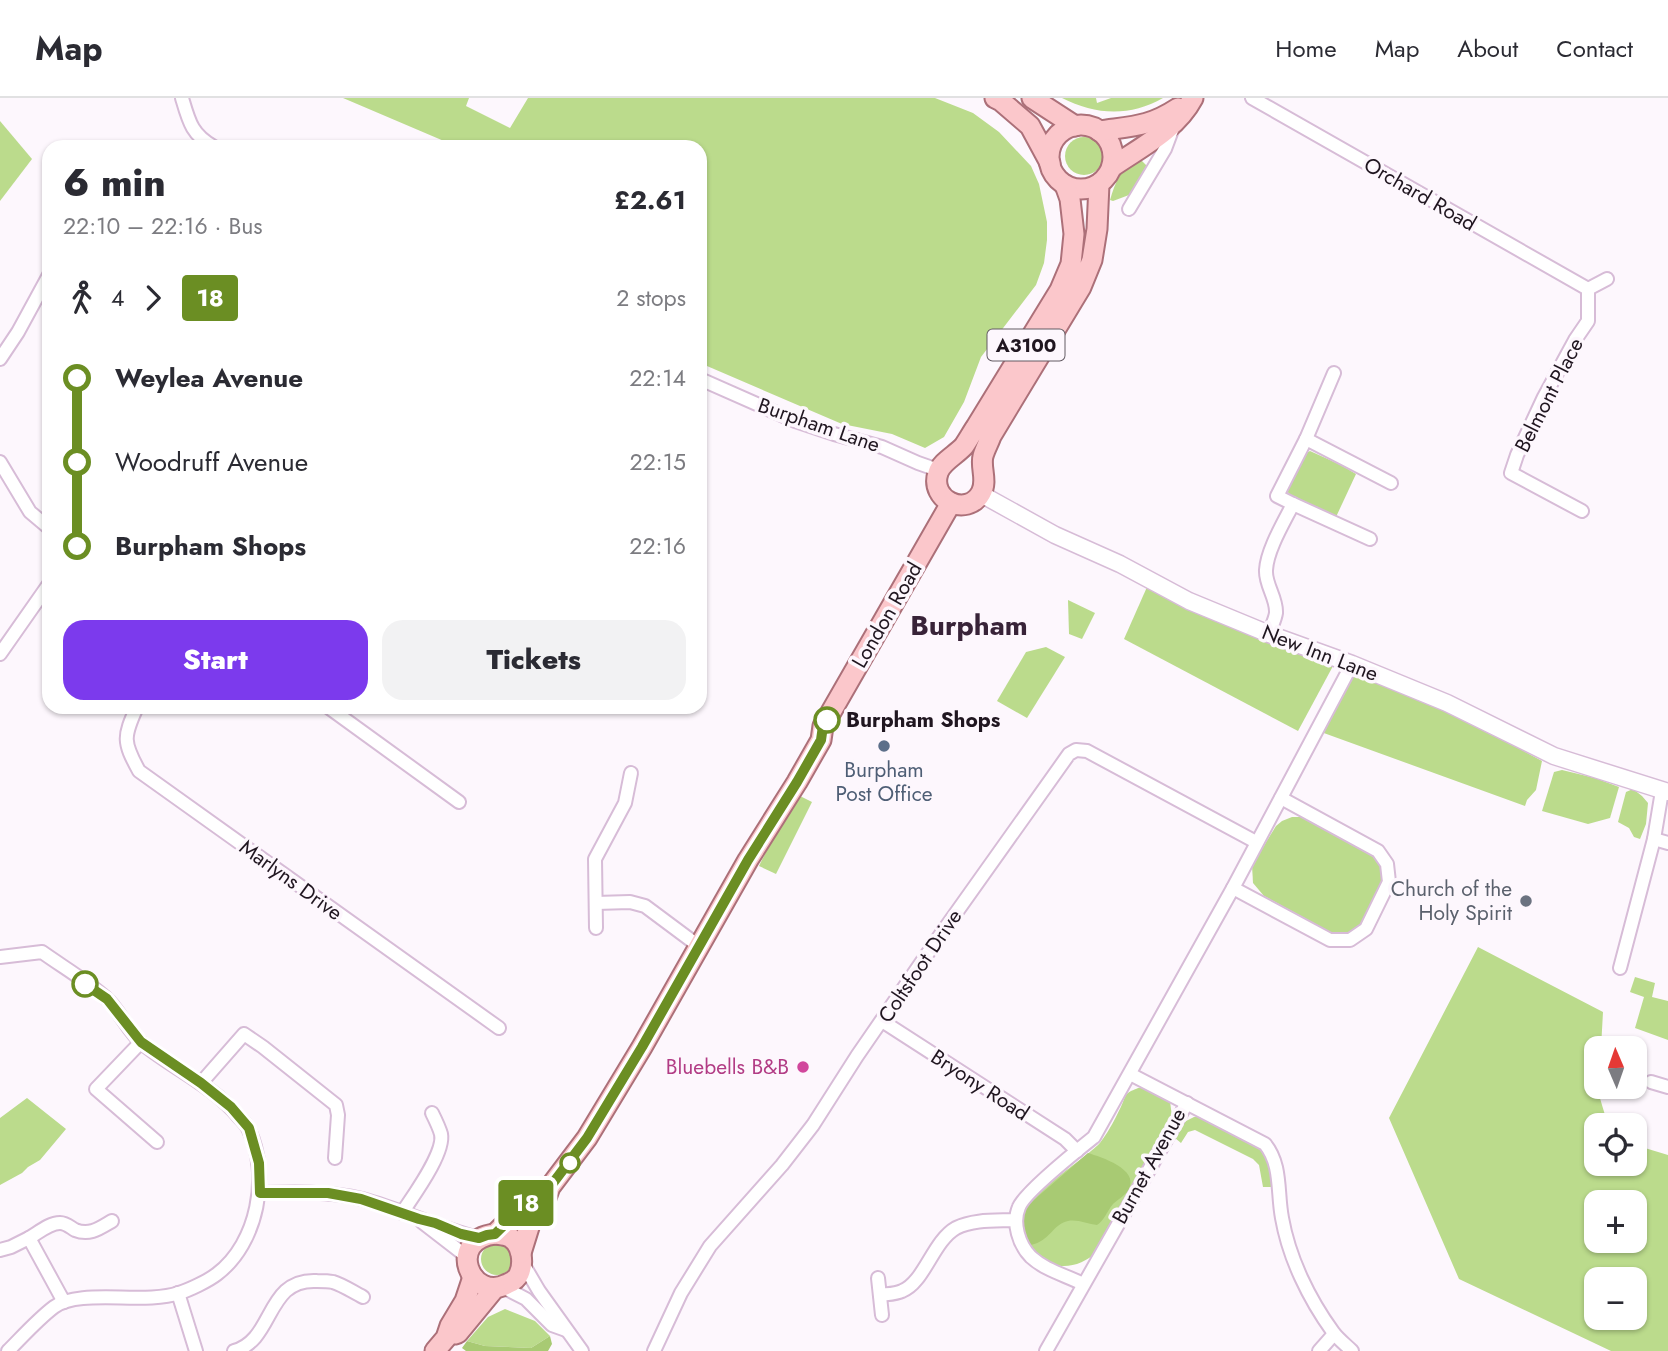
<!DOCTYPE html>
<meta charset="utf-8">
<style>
:root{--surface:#fff;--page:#f2f2f3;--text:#2b2b33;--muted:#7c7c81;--line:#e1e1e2;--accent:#7c3aed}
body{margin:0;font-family:Jost,sans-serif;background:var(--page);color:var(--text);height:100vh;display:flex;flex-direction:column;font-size:26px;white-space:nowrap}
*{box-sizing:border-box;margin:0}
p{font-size:23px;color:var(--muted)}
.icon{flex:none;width:38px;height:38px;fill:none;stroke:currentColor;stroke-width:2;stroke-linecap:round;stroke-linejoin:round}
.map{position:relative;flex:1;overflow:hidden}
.side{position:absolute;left:42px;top:42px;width:665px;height:574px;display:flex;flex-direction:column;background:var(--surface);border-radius:21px;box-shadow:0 2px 5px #0004}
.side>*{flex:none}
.badge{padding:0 14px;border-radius:5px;font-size:24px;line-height:46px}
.needle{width:46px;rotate:358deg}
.fabs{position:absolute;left:1584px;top:938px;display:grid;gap:14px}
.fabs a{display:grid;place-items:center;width:63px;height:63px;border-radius:14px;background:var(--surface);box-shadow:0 2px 5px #0004;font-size:35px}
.map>.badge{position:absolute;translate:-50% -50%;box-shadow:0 0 0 4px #fff}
.legs{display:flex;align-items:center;gap:10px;height:77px;padding:0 21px;font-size:23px}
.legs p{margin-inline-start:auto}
.overview{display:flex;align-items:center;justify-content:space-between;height:119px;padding:0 21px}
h1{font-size:38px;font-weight:800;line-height:52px}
.action{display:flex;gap:14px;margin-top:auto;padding:14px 21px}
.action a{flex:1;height:80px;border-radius:21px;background:var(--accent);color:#fff;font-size:28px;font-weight:800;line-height:80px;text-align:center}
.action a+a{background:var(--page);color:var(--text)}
ul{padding:0 21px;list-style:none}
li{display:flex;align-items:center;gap:24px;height:84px;font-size:26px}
li i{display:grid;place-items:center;width:10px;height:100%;margin:0 9px;background:currentColor}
li i::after{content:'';width:18px;height:18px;margin:-9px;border:5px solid;border-radius:50%;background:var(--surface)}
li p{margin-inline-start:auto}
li:first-child i{background:linear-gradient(#0000 50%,currentColor 0)}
li:last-child i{background:linear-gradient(currentColor 50%,#0000 0)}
header{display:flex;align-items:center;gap:42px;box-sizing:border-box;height:98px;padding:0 35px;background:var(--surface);border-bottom:2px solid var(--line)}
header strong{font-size:33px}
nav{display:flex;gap:38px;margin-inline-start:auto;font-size:24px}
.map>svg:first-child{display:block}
.green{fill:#bbdb8c;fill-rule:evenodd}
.forest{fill:#a8ca73}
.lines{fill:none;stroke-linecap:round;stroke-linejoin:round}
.minor-casing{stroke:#d7bcd7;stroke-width:16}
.secondary-casing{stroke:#d7bcd7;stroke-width:19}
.primary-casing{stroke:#ac7079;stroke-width:23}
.minor{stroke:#fff;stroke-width:12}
.secondary{stroke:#fff;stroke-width:16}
.primary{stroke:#fbc7cb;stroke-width:19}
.line-1-casing{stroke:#fff;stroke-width:16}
.line-1{stroke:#6b8e23;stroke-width:10}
.stop-1-dot{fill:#fff;stroke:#6b8e23;stroke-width:3.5}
.service-dot{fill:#5c6f8a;stroke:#fdf7fd;stroke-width:2.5}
.worship-dot{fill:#6b7280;stroke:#fdf7fd;stroke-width:2.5}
.hotel-dot{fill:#d1479c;stroke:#fdf7fd;stroke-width:2.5}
.labels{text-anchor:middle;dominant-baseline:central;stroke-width:7;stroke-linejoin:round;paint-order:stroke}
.shield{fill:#fdf7fd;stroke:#625a62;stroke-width:2}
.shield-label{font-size:19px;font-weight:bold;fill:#201620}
.street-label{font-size:21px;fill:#201620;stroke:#fdf7fd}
.stop-label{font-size:21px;font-weight:bold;fill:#201620;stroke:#fdf7fd;text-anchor:start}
.service-label{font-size:21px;fill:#4e5e75;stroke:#fdf7fd}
.worship-label{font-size:21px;fill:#5b616d;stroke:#fdf7fd;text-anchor:end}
.hotel-label{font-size:21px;fill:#b23c85;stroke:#fdf7fd;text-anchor:end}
.district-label{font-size:28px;font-weight:bold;fill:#382338;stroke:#fdf7fd}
</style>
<header>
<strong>Map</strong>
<nav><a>Home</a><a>Map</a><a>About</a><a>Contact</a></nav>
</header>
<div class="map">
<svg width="1668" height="1253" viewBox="0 0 1668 1253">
<rect width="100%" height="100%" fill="#fdf7fd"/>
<g class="green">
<path d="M343,0H469L466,8L510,30L528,0H935L973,15L999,34L1031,68L1039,86L1047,124V142L1044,165L1036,187L981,259L964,304L944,339L925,350L892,336L842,326L700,265V49H458Z"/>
<path d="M1062,0H1096L1097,5L1111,0H1163C1130,19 1095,17 1062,0Z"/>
<path d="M0,23L32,61L0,103Z"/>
<circle cx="1084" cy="58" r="19"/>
<path d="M1138,59L1149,70L1137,94L1113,103L1110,102C1115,84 1122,69 1138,59Z"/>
<path d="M1310,353L1341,367L1356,376L1336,419L1293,401L1287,393V384L1301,358Z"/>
<path d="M1147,489L1330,564L1333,568L1298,633L1124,541Z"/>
<path d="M1068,502L1095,515L1082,541L1069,536Z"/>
<path d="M1046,549L1065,559L1027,620L997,603L1026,554Z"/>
<path d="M1359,575L1448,612L1542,663L1536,692L1527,702L1525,708L1321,634L1348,578Z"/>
<path d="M1562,672L1595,680L1619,689L1610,720L1588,726L1542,713L1554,674Z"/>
<path d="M1633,691L1642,698L1648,705L1646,726L1640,741L1634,739L1629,730L1618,724L1626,694Z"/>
<path d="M800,698L812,704L776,776L759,768L790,705L795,699Z"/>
<path d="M1292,719H1302L1373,757L1381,764L1383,785L1362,825L1357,832L1348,837L1330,834L1264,798L1253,785L1252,767L1276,728L1282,723Z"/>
<path d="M1478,849L1603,914L1601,950H1596V989H1599V997L1608,1027H1596V1066H1634L1635,1047L1668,1057V1253H1611L1459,1181L1389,1020ZM1596,1104H1634V1143H1596ZM1596,1181H1634V1220H1596Z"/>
<path d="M1635,879L1655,885L1652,899L1668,903V942L1635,930L1644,899L1630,894Z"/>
<path d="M1138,990H1145L1170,1003L1172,1019L1170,1025L1098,1153C1073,1177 1037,1173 1026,1136C1025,1130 1022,1122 1024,1115C1027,1098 1084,1061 1099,1046C1107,1037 1118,1016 1123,1004C1125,999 1124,998 1128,995C1130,993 1136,991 1138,990Z"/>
<path d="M27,1000L66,1031L40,1062L28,1069L22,1075L0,1087V1020Z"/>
<path d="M1194,1019H1201C1216,1028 1255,1043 1265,1056C1271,1065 1272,1078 1272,1089H1263L1259,1067L1253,1061L1195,1032L1188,1034L1181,1045L1175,1040L1182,1025Z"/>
<circle cx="497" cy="1161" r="16"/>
<path d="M505,1211L535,1223L550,1238L531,1250L485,1248L467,1243L488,1219Z"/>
</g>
<g class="forest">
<path d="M1088,1055C1101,1059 1139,1071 1129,1091C1126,1097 1118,1101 1113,1106C1107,1113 1104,1123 1097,1127C1088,1126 1077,1121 1068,1123C1053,1126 1050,1143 1031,1147C1024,1135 1020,1119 1028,1107Z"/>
<path d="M550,1238L552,1246L548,1253H466L462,1250L467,1243L485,1248L531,1250Z"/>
</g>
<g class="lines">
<g class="minor-casing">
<g id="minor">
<path d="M182,0C189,24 192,37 214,49"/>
<path d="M1252,0L1588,191"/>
<path d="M1129,111L1165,51L1174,27"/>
<path d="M0,261L18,234L49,177"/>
<path d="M700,281L795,323L834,336L882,349L918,365L938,372"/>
<path d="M1306,341L1391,385"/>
<path d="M0,364L30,414L49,430"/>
<path d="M1293,406L1370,441"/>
<path d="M1582,413L1511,375L1517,357L1544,299L1575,242L1588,223V191L1607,181"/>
<path d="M1269,536C1271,529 1275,522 1276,515C1277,500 1265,487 1266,472C1267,452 1284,424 1293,406L1277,398L1306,341L1334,275"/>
<path d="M0,556L49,486"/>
<path d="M137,609C123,639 123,644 139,673L499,930"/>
<path d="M328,609L459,704"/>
<path d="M1654,741L1668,745"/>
<path d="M1233,790L1330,842H1350L1366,831L1389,784L1387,766L1378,753L1281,700"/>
<path d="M596,805L630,804L645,808L700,849"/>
<path d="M596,830L595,761L625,705L631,675"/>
<path d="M0,859L42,854C63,869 87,883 106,900C120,913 128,934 143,946C174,971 213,988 239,1019C243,1023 247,1027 249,1032C270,1077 258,1145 217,1176C208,1183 189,1192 179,1195C144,1207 80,1190 54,1209C38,1221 22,1239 8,1253"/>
<path d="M1620,870L1654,741L1662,693"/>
<path d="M882,923L1065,1041L1077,1053"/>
<path d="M141,944L96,991L157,1044"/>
<path d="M1130,976L1265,1046C1282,1067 1277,1094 1282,1120C1289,1160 1309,1201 1333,1234C1338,1241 1346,1247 1352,1253"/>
<path d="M1651,984L1668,989"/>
<path d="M201,985L244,936L263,949L336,1007L338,1017L335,1060"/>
<path d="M260,1095C293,1094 329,1093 362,1101C402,1112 439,1130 479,1140"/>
<path d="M402,1115C413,1098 445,1055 441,1036C439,1029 435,1021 432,1015"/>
<path d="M422,1124L466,1158"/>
<path d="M29,1140C38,1135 49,1125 60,1125C66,1125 70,1129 75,1132C90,1138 100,1130 112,1123"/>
<path d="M0,1152L11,1149L29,1140L64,1204"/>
<path d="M522,1164L539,1193L582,1253"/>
<path d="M878,1180L882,1217"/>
<path d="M1083,1186C1065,1177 1045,1172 1031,1159C1019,1147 1012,1125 1019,1109C1025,1094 1079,1051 1094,1039L1233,790L1352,566"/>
<path d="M503,1189L526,1201L552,1227L566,1232"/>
<path d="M178,1195L196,1253"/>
<path d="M880,1197C887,1196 896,1196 902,1193C924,1185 933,1143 956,1130C974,1121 997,1123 1016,1122"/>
<path d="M234,1253C275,1242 265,1180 317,1183C322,1183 328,1183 333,1184C343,1187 353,1194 363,1199"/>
<path d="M654,1253L681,1195L710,1148L782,1067L813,1027L857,958L941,836L1069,656L1076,652L1087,653L1256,744"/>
<path d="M1046,1253L1187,1005"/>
<path d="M1319,1253L1334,1236"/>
</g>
</g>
<g class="secondary-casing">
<path id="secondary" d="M981,396L1055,437L1120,466L1189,503L1269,536L1352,566L1447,605L1554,658L1668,694"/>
</g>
<g class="primary-casing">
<g id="primary">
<path d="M995,0L1001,3L1030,28L1050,65"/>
<path d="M1032,0L1075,28"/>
<circle cx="1081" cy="59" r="32"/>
<path d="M1099,33C1133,28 1149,29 1178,10"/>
<path d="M1112,69C1141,49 1176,32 1193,0"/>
<path d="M1065,87L1070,101L1074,136L1071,166L1060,192L976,329C972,335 968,342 964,348C956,357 941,364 938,375C929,402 967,420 981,395C988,383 980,370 983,358C985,351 989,344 991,338L1081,189L1092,162L1097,131L1099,86"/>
<path d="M495,1136C500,1137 507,1137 511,1140C522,1147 524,1165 519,1176C517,1181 512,1184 507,1186C471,1205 445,1142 495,1136Z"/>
<path d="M495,1136L536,1095L549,1089"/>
<path d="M521,1155L530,1126L545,1103L550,1089L587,1040L642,949L748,762L797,684L821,642L823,628L951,405"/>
<path d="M455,1236L458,1235L495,1190"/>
<path d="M435,1253L446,1240L450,1228L465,1203L473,1179"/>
</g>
</g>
<use href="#minor" class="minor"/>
<use href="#secondary" class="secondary"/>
<use href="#primary" class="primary"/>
</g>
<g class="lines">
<g class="line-1-casing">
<path id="line-1" d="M85,886L107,901L141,944L201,985L231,1009L249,1030L259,1065L260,1095H328L361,1101L419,1121L435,1125L461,1136L479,1140L487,1137L495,1136L536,1096L550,1089L587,1040L642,949L748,762L797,684L821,642L823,628L827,622"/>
</g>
<use href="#line-1" class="line-1"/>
</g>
<g class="stop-1-dot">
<circle cx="827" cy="622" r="12"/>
<circle cx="85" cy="886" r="12"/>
<circle cx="570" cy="1065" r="9"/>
</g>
<circle class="service-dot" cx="884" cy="648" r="7"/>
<circle class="worship-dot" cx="1526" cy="803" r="7"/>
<circle class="hotel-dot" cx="803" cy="969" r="7"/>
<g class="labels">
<rect class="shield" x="987.5" y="231.5" width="77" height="31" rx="5"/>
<g class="shield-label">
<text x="1026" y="247">A3100</text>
</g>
<g class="street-label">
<text transform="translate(1420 96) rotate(30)">Orchard Road</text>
<text transform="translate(1549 297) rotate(-63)">Belmont Place</text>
<text transform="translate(819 327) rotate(19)">Burpham Lane</text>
<text transform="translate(887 517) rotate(-60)">London Road</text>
<text transform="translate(1320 555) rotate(21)">New Inn Lane</text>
<text transform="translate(291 782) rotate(36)">Marlyns Drive</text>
<text transform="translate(920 868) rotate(-56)">Coltsfoot Drive</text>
<text transform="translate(980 987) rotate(33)">Bryony Road</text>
<text transform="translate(1149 1068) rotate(-61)">Burnet Avenue</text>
</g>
<g class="stop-label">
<text x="846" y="622">Burpham Shops</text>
</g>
<g class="service-label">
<text x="884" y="672">Burpham<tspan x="884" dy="24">Post Office</tspan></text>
</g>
<g class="worship-label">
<text x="1512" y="791">Church of the<tspan x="1512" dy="24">Holy Spirit</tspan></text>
</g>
<g class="hotel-label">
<text x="789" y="969">Bluebells B&amp;B</text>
</g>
<g class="district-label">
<text x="969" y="527">Burpham</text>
</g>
</g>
</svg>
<div class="fabs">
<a><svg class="needle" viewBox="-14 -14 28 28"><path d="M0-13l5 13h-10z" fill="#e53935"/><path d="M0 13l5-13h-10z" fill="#7c7c81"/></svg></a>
<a><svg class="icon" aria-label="locate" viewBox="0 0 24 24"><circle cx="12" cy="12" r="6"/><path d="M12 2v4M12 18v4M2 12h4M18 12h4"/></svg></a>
<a>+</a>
<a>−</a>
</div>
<b class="badge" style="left:526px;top:1105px;background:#6b8e23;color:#fff">18</b>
<section class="side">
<div class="overview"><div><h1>6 min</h1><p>22:10 – 22:16 · Bus</p></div><b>£2.61</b></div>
<div class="legs"><svg class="icon" aria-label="walk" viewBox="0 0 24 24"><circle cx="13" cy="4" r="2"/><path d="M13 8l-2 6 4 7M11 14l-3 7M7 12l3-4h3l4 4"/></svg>4<svg class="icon" aria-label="forward" viewBox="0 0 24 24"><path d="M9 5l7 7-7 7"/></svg><b class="badge" style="background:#6b8e23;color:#fff">18</b><p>2 stops</p></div>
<ul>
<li><i style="color:#6b8e23"></i><b>Weylea Avenue</b><p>22:14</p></li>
<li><i style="color:#6b8e23"></i><span>Woodruff Avenue</span><p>22:15</p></li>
<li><i style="color:#6b8e23"></i><b>Burpham Shops</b><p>22:16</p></li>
</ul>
<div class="action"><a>Start</a><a>Tickets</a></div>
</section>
</div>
